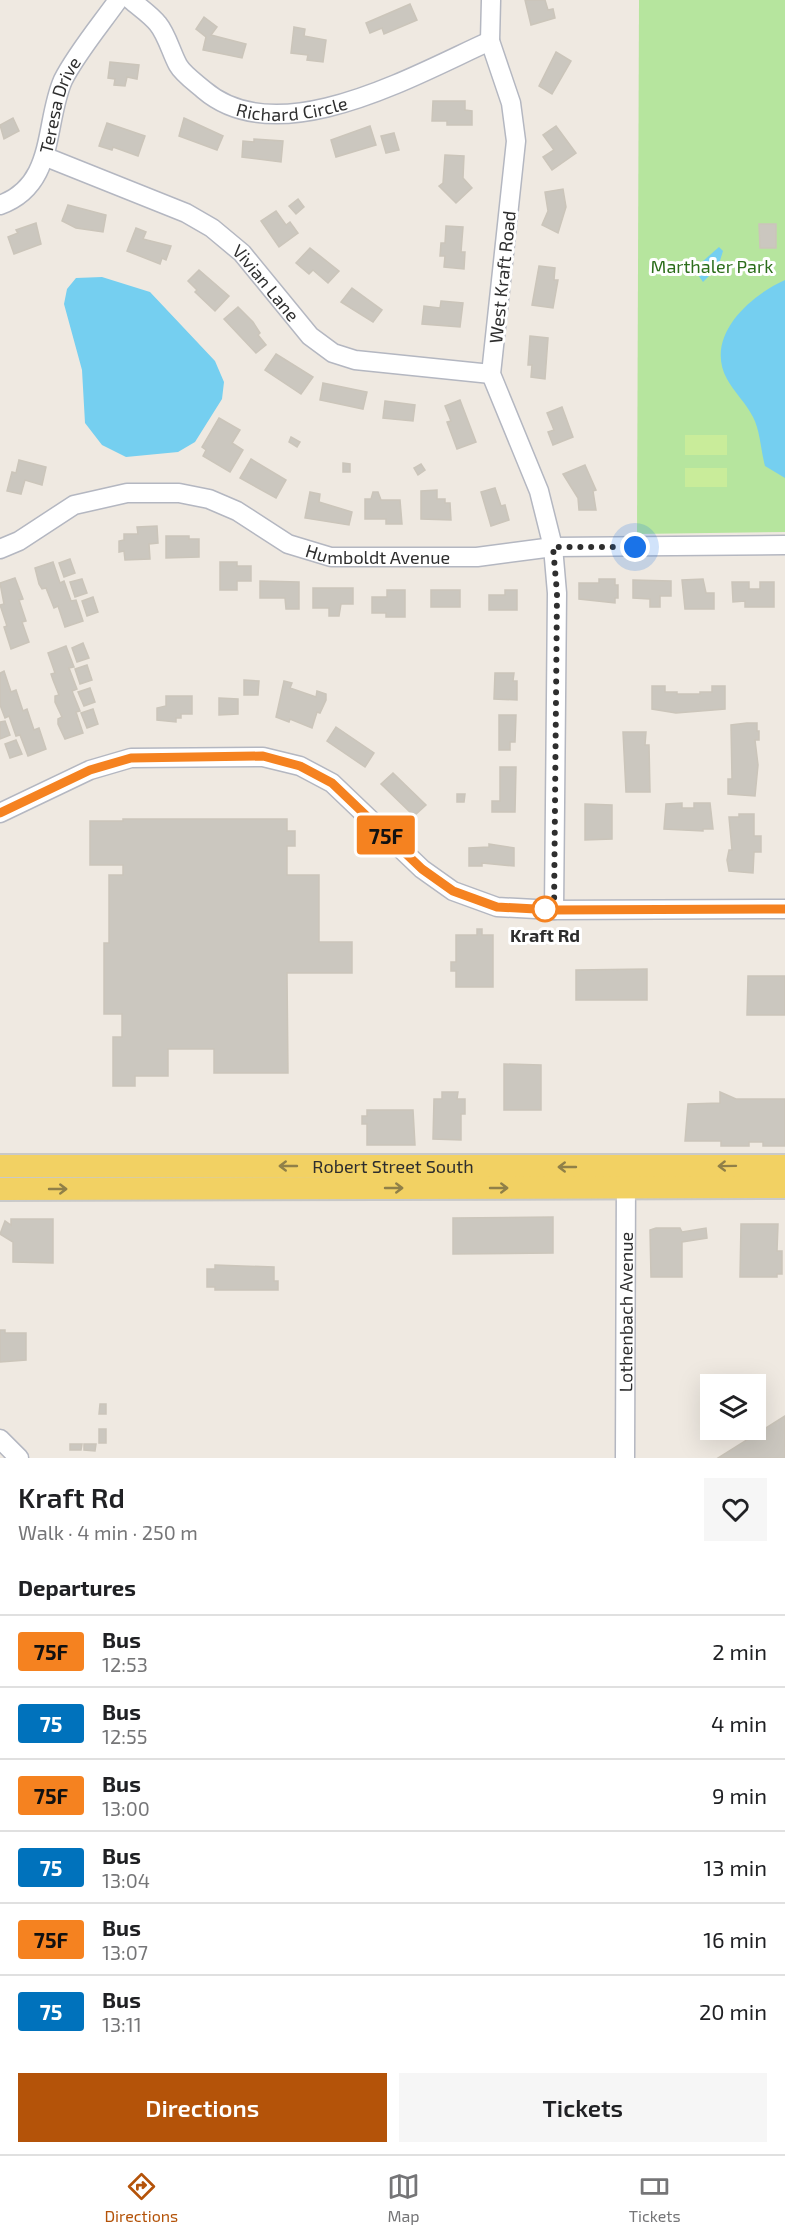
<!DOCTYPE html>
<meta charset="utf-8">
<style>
:root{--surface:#fff;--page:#f6f6f6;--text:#202124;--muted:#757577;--line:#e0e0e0;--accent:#b45309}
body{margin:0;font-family:"Exo 2",sans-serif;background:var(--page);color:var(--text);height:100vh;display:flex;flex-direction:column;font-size:22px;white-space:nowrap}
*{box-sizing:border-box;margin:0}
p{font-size:20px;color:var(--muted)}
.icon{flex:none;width:33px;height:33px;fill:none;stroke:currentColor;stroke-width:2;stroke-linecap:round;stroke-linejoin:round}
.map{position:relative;height:1458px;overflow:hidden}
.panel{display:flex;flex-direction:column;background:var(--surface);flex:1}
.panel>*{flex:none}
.badge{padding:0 12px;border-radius:4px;font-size:21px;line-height:39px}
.tools{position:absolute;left:700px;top:1374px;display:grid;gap:12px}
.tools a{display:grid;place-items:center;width:66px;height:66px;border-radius:0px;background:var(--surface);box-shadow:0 6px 24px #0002;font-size:30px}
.you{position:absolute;width:30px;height:30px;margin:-15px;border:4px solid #fff;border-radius:50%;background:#1a73e8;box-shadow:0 0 0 9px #1a73e833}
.map>.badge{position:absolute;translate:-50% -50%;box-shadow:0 0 0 3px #fff}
h2{padding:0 18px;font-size:22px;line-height:54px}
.round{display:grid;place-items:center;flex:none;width:63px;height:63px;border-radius:0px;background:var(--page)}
.headline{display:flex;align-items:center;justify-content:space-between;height:102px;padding:0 18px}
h1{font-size:28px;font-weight:600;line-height:45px}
.button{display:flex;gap:12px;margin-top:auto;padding:12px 18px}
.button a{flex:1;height:69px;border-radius:0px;background:var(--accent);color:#fff;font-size:24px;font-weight:600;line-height:69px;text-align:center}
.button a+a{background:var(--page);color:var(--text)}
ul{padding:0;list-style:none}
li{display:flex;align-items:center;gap:18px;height:72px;padding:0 18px;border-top:2px solid var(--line)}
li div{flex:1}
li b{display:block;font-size:22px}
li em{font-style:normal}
li .badge{min-width:66px;font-weight:700;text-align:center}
.tab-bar{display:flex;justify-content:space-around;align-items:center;height:84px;border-top:2px solid var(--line);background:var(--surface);font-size:16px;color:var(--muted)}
.tab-bar a{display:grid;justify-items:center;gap:3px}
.tab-bar .selected{color:var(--accent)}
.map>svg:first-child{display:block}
.green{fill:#b6e59e}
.pitch{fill:#c9ec9a}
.water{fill:#75cff0}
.building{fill:#cbc7bf;stroke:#cbc5ba;stroke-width:1.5}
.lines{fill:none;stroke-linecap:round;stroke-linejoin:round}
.minor-casing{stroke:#b4b7c1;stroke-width:21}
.major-casing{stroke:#c9c9c9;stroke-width:26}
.minor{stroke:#fff;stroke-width:18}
.major{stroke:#f2d163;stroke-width:22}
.oneway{stroke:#908048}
.line-casing{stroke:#fff;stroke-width:14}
.line{stroke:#f58220;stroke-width:9}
.walk{stroke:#2e2e2e;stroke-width:6;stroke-dasharray:0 10.8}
.stop-dot{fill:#fff;stroke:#f58220;stroke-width:3}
.labels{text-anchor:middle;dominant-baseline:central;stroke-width:6;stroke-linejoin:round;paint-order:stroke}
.street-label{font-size:18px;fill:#2e2e2e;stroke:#fff}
.park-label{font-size:18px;fill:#2c6e1b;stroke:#fff}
.stop-label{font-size:18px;font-weight:bold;fill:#2e2e2e;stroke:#fff}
</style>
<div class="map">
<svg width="785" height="1458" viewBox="0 0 785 1458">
<rect width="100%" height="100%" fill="#efe9e1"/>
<path class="green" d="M639,0H785V532L637,534Z"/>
<g class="pitch">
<rect x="685" y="435" width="42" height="20"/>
<rect x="685" y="468" width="42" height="19"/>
</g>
<g class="water">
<path d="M719,247L723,251L718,267L703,282L694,269Z"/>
<path d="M102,277L150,292L215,361L224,382L222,399L195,442L178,452L126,457L102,445L85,423L82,370L64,304L67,289L76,278Z"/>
<path d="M785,280V478L765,466C761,451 760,430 753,417C746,403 734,392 727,379C704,337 749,296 785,280Z"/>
</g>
<g class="building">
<path d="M525,0H545L548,10L553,9L555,18L531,25Z"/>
<path d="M410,4L417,20L384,34L382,28L370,33L366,23Z"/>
<path d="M204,17L217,27L211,35L246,44L242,58L203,50L206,37L196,29Z"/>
<path d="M294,27L305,29L304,36L326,40L323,62L307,60L308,55L291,53Z"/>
<path d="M556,52L571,61L552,94L539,86Z"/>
<path d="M110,62L139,65L137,79L127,77L125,86L114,85L115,79L108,78Z"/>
<path d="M433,101H465V110L472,111V125H447V121H432Z"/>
<path d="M13,118L19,131L4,139L0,125Z"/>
<path d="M184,118L223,136L217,150L179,136Z"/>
<path d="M107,123L145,136L138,156L113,147L112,150L99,146Z"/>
<path d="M370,126L376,145L336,157L331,140Z"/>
<path d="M556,126L576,153L552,170L543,157L554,150L543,135Z"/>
<path d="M394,133L399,150L386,153L381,136Z"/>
<path d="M254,139L283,141L281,162L242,157L243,141L254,142Z"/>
<path d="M445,155L464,156L463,178L472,188L456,203L439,186L443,183Z"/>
<path d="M563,189L566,207L558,233L542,225L548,211L545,192Z"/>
<path d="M298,199L304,207L296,214L289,206Z"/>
<path d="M68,205L106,215L103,232L76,228L62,221Z"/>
<path d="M276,211L286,225L290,222L298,233L279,247L261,221Z"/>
<path d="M36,223L41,244L14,254L8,237L18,233L16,230Z"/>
<path d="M759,224H776V248H760Z"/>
<path d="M446,226L463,227L461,252H465L464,269L444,267L445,256H440L441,243H445Z"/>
<path d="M136,228L146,232L143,239L171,246L166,260L162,258L160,264L127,251Z"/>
<path d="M310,248L339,271L328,283L313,270L309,274L296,263Z"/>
<path d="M539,266L555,268L554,280H558L553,308L532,305Z"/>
<path d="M199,270L229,296L215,311L195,292L197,290L188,281Z"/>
<path d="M352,288L382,310L373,322L341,302Z"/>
<path d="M441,301L463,303L460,327L422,324L424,306L440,308Z"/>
<path d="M238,307L253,322L260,333L258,335L266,345L256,353L224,319Z"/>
<path d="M530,336L548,338L545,379L531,377L532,365H528Z"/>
<path d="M276,354L313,377L301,394L265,370Z"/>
<path d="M323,383L367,392L363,409L320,400Z"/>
<path d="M460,400L476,442L457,449L447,422L451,421L445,406Z"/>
<path d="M385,401L415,405L413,421L383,418Z"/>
<path d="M562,407L573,437L553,445L548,432L554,430L547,413Z"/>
<path d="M219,418L240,430L232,443L243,450L230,472L203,456L206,450L202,447Z"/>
<path d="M291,437L300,442L297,447L289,442Z"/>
<path d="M251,459L286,480L276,498L240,478Z"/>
<path d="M19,460L46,467L42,485L25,480L21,494L7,491L12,472L16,473Z"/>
<path d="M343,463L350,464V472H343Z"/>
<path d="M421,464L425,470L418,475L414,468Z"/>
<path d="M585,465L596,490L593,491L596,510H579L578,498L563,474Z"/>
<path d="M495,488L501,506L505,505L509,520L491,526L481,492Z"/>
<path d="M437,490V499H445V503H450L451,520L421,519V491Z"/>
<path d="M310,492L320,494L319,502L352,512L349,525L305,518Z"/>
<path d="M373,492H378L381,500H400L402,524H386V519H365V499H371Z"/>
<path d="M157,526L158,543L149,544L150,559L125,560L124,551L119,552V541L124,540V534H138L137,527Z"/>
<path d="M166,536H189V539H199V557L166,558Z"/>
<path d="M70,559L75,573L64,577L59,563Z"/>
<path d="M53,562L60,583L64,581L71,601L76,600L83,621L65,627L58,606L54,608L46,588L42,589L39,584L35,568Z"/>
<path d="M220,562H237V566H251V581H237V590H220Z"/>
<path d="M15,578L23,599L19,600L26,621L22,622L29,642L11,649L4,627L7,626L0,605L4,604L0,583Z"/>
<path d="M82,579L87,593L75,597L70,582Z"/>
<path d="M599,579H615V585H618V598H615V603L579,599V583H599Z"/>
<path d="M703,579L706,593H714V609H685L682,580Z"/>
<path d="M633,580L671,581V596H660V607H650V599L633,598Z"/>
<path d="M260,581L299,582V609H286L285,598H260Z"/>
<path d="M732,582H749V589H760V582H774V607H745V601L733,602Z"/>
<path d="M313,588H353V604H341L339,616H329V608H313Z"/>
<path d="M387,590H405V617H386V613H372V597H387Z"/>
<rect x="431" y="590" width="29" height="17"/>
<path d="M505,590H517V610H489V595H505Z"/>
<path d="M93,597L98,612L87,616L82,601Z"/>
<path d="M83,643L89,658L77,662L72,648Z"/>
<path d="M66,646L74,667L69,668L77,689L72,691L80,711L76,712L83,733L65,739L58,724V719L62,717L55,702V696L59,695L53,680L51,674L55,673L48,653Z"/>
<path d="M87,665L92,680L80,684L75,669Z"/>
<path d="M4,671L11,692L16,690L23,711L27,709L34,730L39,728L46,749L28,756L20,735L16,736L9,716L5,718L0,705V673Z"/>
<path d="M495,673H514L513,681H517V700L494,699Z"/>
<path d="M244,680L259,681L258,695H244Z"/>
<path d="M284,681L292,683L290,688L316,697L317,691L326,694V700L320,713L317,712L312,728L290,719L289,722L276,717Z"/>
<path d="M652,686H665V692H677V694H700V692H712V686H725V709L676,713L652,709Z"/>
<path d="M90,688L95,702L84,706L78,692Z"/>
<path d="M166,696H192V714H181V718H176V722L157,720V708L166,706Z"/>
<path d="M219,698L238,699V714L219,715Z"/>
<path d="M93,709L98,724L87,728L81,713Z"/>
<path d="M499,715H516L515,742H510V750H499Z"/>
<path d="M5,721L10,735L0,739V722Z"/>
<path d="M747,723H757V731H759V740H755L758,765L755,796L728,794V779H732L731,725Z"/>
<path d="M336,727L374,753L365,767L327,741Z"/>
<path d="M623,732H646L645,745H649L650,792H626Z"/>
<path d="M16,740L22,754L10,758L5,744Z"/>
<path d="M500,767H516L515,812H492V801H500Z"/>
<path d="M393,773L426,805L414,816L381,784Z"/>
<path d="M457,794H465L464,802H457Z"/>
<path d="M682,803V808H694V803H710L713,829H703V831L664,829L666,804Z"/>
<path d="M585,804L612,805V839L585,840Z"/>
<path d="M739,814H754V836H761V852H754L753,873L729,871L727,860L729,850H732L729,817H739Z"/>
<path d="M123,819H287V831H295V846H287V875H319V942H352V973H287L288,1073H214V1049H168V1076H135V1086H113V1037H122V1014H104V943H109V875H123V865H90V821H123Z"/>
<path d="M489,844L514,848V866L482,863V866H469V848L489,847Z"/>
<path d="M477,929H482V935H493V987H456V971H451V962H456V935H477Z"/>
<path d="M647,969V1000H576V970Z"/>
<path d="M748,976H785V1015H747Z"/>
<path d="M504,1064L541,1065V1110H504Z"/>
<path d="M442,1092H458L457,1099H465V1114H461V1140L433,1139L434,1099H442Z"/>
<path d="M720,1092L736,1099H785V1146H763V1142H749V1146H721V1141H685L688,1104L720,1103Z"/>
<path d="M367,1110H413L415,1145H367V1124H362V1116H367Z"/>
<path d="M553,1217V1253L453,1254V1218Z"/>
<path d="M11,1219H53V1263L13,1262V1242L0,1234L5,1221L11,1225Z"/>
<path d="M741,1224H778L777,1251H782V1274H777V1277H740Z"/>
<path d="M656,1228H680L682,1232L706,1228L707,1238L682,1242V1277H651L650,1230Z"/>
<path d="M215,1265L274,1267V1281H278V1290H215V1287H207V1269H215Z"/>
<path d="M0,1330H5V1333H26V1360L0,1362Z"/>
<path d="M100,1404H106V1414H99Z"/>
<path d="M785,1416V1458H718Z"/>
<rect x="99" y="1429" width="7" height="14"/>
<path d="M70,1444H82L81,1450H70Z"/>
<path d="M84,1444H96L95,1451L84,1450Z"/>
</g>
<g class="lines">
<g class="minor-casing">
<g id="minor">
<path id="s1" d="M131,0C139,7 151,15 158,24C167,35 171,52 178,65C183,74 196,83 204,90C279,154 416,74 490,41"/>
<path d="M491,0L490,41L511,103L516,141L491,374L539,491L553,547L557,593L554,910"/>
<path id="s2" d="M46,157L186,213L212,228L242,253L310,336L333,353L355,360L491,374"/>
<path id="s3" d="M0,205C56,185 44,123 63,80C76,54 101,24 118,0"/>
<path id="s4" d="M0,549L19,541L74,505L127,493H179L209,499L237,511L288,544L331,557H477L553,547L785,545"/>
<path d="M0,813L90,770L131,758L263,757L300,766L332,783L422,869L453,891L497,907L554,910L785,909"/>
<path d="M0,1439L19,1458"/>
<path id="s5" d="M625,1458L626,1175"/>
</g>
</g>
<g class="major-casing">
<g id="major">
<path id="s6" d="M0,1166H785"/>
<path d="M0,1189L785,1187"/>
</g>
</g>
<use href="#minor" class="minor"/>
<use href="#major" class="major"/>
</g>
<defs><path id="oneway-shaft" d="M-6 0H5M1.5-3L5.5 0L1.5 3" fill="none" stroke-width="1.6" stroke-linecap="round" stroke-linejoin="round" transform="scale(1.5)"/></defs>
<g class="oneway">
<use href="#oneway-shaft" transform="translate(288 1166) rotate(180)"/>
<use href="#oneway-shaft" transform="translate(727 1166) rotate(179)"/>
<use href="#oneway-shaft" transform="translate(567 1167) rotate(-180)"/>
<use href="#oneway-shaft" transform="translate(394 1188)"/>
<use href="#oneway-shaft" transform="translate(499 1188)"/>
<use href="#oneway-shaft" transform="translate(58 1189)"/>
</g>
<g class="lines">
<g class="line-casing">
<path id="line" d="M0,813L90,770L131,758L263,756L300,766L332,783L422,869L453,891L497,907L554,910L785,909"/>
</g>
<use href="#line" class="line"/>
<path class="walk" d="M545,909L554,910L557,593L553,547H635"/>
</g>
<circle class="stop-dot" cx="545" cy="909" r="12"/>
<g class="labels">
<g class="street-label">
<text stroke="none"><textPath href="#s1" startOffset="212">Richard Circle</textPath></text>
<text stroke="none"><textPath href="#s3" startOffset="122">Teresa Drive</textPath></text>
<text transform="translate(502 277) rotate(-84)">West Kraft Road</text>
<text stroke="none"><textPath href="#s2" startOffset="258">Vivian Lane</textPath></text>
<text stroke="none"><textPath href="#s4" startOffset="406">Humboldt Avenue</textPath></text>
<text stroke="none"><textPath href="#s6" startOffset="393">Robert Street South</textPath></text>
<text stroke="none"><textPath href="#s5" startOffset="146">Lothenbach Avenue</textPath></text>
</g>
<g class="park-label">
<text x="712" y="266">Marthaler Park</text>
</g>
<g class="stop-label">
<text x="545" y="935">Kraft Rd</text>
</g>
</g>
</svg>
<div class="tools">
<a><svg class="icon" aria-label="layers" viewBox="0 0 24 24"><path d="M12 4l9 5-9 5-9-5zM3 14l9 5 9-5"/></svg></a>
</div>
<div class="you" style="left:635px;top:547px"></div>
<b class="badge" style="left:386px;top:835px;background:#f58220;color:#111">75F</b>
</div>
<section class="panel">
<div class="headline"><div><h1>Kraft Rd</h1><p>Walk · 4 min · 250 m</p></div><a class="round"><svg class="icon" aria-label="heart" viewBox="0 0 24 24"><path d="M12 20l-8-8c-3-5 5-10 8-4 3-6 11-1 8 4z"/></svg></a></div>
<h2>Departures</h2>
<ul>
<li><span class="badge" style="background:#f58220;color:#111">75F</span><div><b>Bus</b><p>12:53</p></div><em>2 min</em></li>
<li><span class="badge" style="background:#0072bc;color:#fff">75</span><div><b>Bus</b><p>12:55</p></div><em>4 min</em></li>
<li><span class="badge" style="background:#f58220;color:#111">75F</span><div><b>Bus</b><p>13:00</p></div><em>9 min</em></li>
<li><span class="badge" style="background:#0072bc;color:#fff">75</span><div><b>Bus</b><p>13:04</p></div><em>13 min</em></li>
<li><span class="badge" style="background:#f58220;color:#111">75F</span><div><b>Bus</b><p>13:07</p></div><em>16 min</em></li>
<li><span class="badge" style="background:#0072bc;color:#fff">75</span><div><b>Bus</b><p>13:11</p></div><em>20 min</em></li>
</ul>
<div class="button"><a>Directions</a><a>Tickets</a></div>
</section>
<nav class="tab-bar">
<a class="selected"><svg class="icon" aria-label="directions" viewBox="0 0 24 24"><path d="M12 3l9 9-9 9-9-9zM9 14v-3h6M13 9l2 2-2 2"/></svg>Directions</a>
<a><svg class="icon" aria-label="map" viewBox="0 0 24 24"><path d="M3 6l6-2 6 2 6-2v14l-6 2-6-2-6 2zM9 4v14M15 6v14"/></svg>Map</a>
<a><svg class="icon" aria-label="tickets" viewBox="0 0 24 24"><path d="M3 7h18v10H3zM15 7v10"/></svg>Tickets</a>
</nav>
